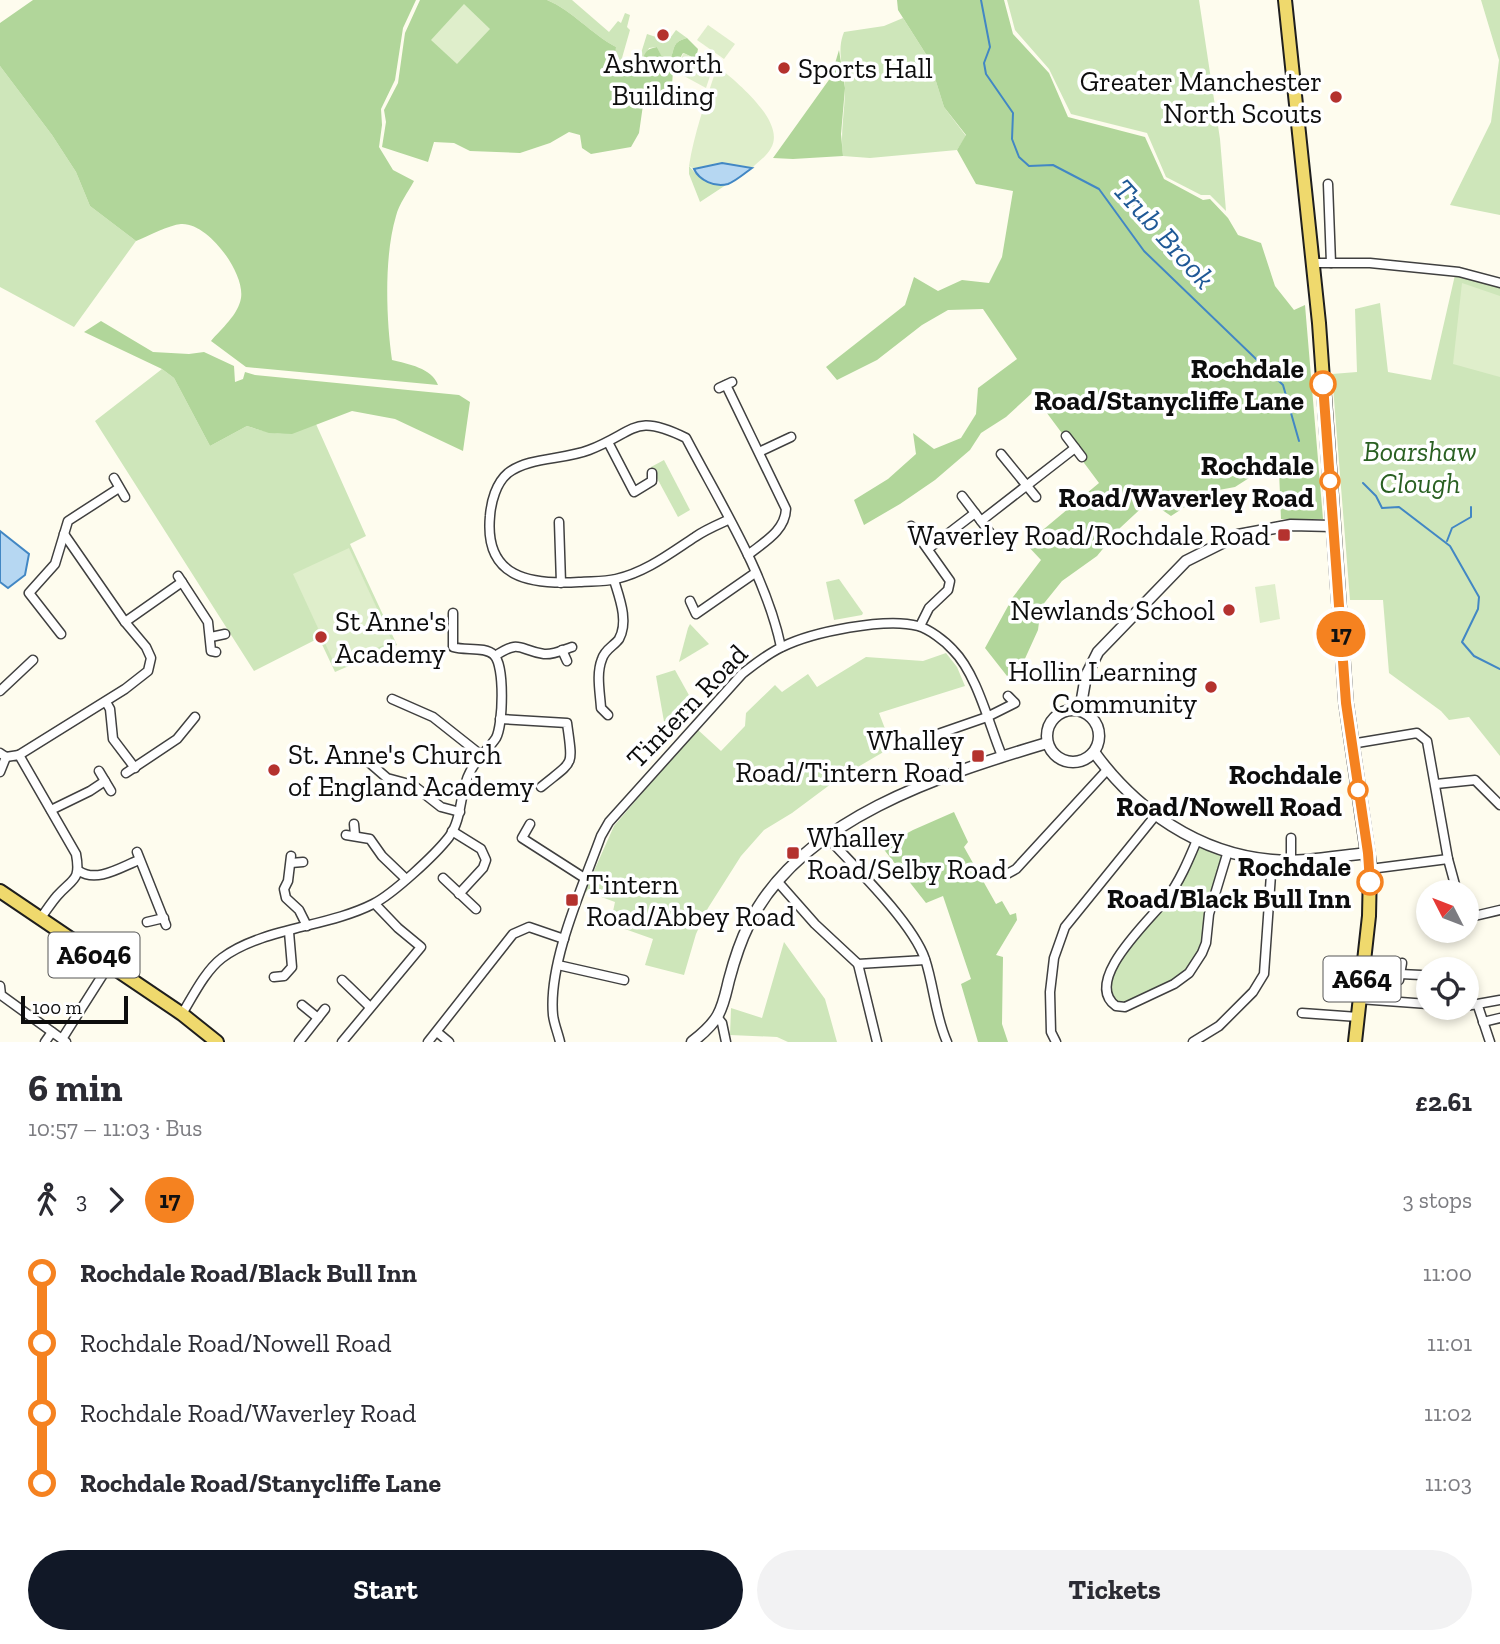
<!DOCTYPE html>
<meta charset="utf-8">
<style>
:root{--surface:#fff;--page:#f2f2f3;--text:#2b2b33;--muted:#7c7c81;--accent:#111827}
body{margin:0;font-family:"Zilla Slab",serif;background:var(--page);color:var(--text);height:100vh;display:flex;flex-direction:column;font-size:26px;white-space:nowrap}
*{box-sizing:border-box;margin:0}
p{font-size:23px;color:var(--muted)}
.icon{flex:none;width:38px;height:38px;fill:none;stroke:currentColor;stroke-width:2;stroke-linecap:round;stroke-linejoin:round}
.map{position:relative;height:1042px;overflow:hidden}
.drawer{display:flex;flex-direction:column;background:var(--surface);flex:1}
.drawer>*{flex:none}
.badge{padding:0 14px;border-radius:23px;font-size:24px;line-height:46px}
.needle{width:46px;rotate:312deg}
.buttons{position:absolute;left:1416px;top:880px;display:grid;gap:14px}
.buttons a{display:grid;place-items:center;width:63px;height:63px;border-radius:50%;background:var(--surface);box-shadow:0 4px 10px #0003;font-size:35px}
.scale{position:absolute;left:21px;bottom:18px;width:107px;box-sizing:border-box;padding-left:7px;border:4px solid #0d0d0d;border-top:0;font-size:19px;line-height:24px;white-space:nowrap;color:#0d0d0d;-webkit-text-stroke:5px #fff;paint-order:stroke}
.map>.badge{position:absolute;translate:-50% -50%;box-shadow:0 0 0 4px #fff}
.legs{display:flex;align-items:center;gap:10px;height:77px;padding:0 28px;font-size:23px}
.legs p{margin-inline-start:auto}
.summary{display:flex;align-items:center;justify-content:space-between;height:119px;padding:0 28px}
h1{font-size:38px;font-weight:700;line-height:52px}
.primary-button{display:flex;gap:14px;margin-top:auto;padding:14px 28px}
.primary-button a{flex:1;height:80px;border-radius:42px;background:var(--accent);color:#fff;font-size:28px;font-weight:700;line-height:80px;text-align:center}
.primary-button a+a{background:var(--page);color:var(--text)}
ul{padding:0 28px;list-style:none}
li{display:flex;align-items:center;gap:24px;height:70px;font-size:26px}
li i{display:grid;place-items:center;width:10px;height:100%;margin:0 9px;background:currentColor}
li i::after{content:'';width:18px;height:18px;margin:-9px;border:5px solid;border-radius:50%;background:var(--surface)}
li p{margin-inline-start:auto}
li:first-child i{background:linear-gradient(#0000 50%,currentColor 0)}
li:last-child i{background:linear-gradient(currentColor 50%,#0000 0)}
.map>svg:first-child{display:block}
.green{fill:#cee6ba}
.forest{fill:#b1d69a}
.pitch{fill:#dfeecb}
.water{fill:#b6d7f2;stroke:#4287c4;stroke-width:2}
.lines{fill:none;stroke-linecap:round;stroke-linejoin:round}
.stream{stroke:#4287c4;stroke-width:2}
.minor-casing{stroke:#404040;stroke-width:11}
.tertiary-casing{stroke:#404040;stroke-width:13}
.primary-casing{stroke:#1e1e1e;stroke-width:16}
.minor{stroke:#fff;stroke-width:8}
.tertiary{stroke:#fff;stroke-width:10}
.primary{stroke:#efd96d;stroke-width:12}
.line-1-casing{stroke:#fff;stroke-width:16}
.line-1{stroke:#f58220;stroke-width:10}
.poi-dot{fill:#b4322e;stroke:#fff;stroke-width:2.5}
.stop-1-dot{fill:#fff;stroke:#f58220;stroke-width:3.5}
.labels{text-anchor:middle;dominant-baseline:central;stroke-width:7;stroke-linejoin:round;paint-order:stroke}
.shield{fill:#fff;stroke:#565656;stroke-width:2}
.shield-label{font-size:26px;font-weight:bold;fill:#0d0d0d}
.poi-label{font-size:28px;fill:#0d0d0d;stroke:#fff;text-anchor:start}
.stop-label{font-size:28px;font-weight:bold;fill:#0d0d0d;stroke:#fff;text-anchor:end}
.park-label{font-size:28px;font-style:italic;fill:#2a6022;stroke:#fff}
.street-label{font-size:28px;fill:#0d0d0d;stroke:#fff}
.water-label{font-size:30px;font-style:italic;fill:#1f5996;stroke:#fff}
</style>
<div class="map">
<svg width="1500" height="1042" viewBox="0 0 1500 1042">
<rect width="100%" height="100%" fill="#fefcee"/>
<g class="green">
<path d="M547,0H572L609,32L618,21L621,23L625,13L630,15L627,27L630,30L622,58L638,63L647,34L668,41L676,30L687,38C669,43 677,50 668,62H664L657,47L649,48L642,65L625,66L615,60L616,47C590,33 573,11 547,0Z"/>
<path d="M1007,0H1199L1220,139L1226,211L1210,195H1201L1166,177L1147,133L1071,114L1049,69L1015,30Z"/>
<path d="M1481,0H1500V215L1450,205L1491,122L1499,60Z"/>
<path d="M903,18L929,59L944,107L966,136L957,150L870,158L843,156C840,132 845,111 845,88C844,67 836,52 844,32L884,26Z"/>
<path d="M0,66L52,135L76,172L90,206L136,241L74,327L0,287Z"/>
<path d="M689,166L696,174L725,184L729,183L700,202L689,174Z"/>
<path d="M1455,275L1500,287V756L1469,717L1449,720L1441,711L1389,673L1383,600H1350L1332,374L1357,372L1355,309L1380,303L1388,372L1431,380Z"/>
<path d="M162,369L174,378L210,446L247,426C278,436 286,436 316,424L366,536L350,544L397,645L335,672L319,638L254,671L95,421Z"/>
<path d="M664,460L690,510L678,517L651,467Z"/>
<path d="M839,579L863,613L862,615L834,620L826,582Z"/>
<path d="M690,624L709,644L679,662L688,628Z"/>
<path d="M946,653L957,667L965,686L879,713L892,747L839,778L792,813L764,830L741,856L708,908L696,934L684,975L645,965L653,939L622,928L624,920L612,916L615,902L585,891L614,826L697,729L721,751L745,726L746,713L775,685L782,692L808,674L817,687L866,657L923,661Z"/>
<path d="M675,670L695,706L669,735L666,733L656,676Z"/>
<path d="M1197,845L1228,851L1209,904L1202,953L1189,973L1121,1005L1114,1002L1110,983L1124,948L1170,899Z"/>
<path d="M784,942L825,999L837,1042H788L777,1037L730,1035L731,1008L762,1018Z"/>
</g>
<g class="forest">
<path d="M33,0H416L403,28L395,80L381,109L382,125L379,147L393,170L414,181C408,192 399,204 396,216C384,256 386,318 392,360C408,364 432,368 438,385L246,367L211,341C222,328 238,315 241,298C245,273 208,222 181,224C169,225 148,236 136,241L90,206L76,172L52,135L0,66V23Z"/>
<path d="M420,0H547C573,11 590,33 616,47L615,60L625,66L642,65C644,54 645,49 657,47L664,61L668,62C677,50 669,43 687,38L698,49L696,59L683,53L673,70L672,86L643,105L639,133L631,147L591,154L582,148L580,135L569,132L550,143L520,153L470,151L454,143L434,142L428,162L382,147L386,122L384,110L398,83L405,33Z"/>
<path d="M897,0H1004L1013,34L1049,73L1068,117L1145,137L1164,179L1203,200L1210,199L1228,218L1238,235L1261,243L1275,286L1294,310L1305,305L1323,519H1281L1279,470L1260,471L1235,487L1208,492L1171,516L1149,501L1120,528L1097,556L1062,581L1041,607L1038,630L1023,663L1007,676L985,648L1013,597L1041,560L1026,544L1099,483L1032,393L1006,417L981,433L970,450L935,480L900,504L864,525L854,500L888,479L916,454L913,433L934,449L961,438L976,414L978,388L1017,359L983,309L948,310L922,325L877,360L837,380L826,367L905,305L914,277L938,291L962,280L989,283L1002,257L1013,191L976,184L957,150L966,135L944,107L929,59L898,10Z"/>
<path d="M839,50L845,88L841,134L843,156L793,159L773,158L831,77Z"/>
<path d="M101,321L153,352L189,354L204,352L234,366L235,382L243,379L245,372L255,375L459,395L470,402L463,451L395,419L352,411L292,434L269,433L247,426L210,446L174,378L162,369L84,332Z"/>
<path d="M954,812L968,842L964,847L996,904L1002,901L1010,915L1016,913L1017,920L996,955L1003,957L1002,1024L1008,1042H978L961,984L971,979L943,896L926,903L882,847L913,830Z"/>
</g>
<g class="pitch">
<path d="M464,4L490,29L457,64L431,40Z"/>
<path d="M708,25L735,44L724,59L697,40Z"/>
<path d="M684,53L713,67L706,88L673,70Z"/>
<path d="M722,70C739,84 786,123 771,148C767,156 758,162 752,168C733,163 712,163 694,169L689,166C694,134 705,103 715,73Z"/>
<path d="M1462,283L1500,296V377L1453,364Z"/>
<path d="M349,548L392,641L336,667L293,574Z"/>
<path d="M1275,584L1280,619L1260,623L1255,587Z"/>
</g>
<g class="water">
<path d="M722,163L752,168C745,173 736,181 728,184C715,188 699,180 694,169Z"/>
<path d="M0,531L29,554L25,575L8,588L0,582Z"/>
</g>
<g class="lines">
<g class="stream">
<path d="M981,0L990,47L984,63L986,74L1013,113L1012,139L1019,157L1029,166L1053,165L1099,189L1144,251L1283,385L1299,441"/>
<path d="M1363,483L1376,496L1382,508L1399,507L1450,546L1479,597L1478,609L1462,642L1474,656L1500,669"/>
<path d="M1447,541L1452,528L1471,517V507"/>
</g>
<g class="minor-casing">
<g id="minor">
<path d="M1328,184L1331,263"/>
<path d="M1312,263H1370L1459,272L1500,283"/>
<path d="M726,385L786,509C785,531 764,542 748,555"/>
<path d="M719,388L732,382"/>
<path d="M1066,436L1082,457"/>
<path d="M608,442L634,492L652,481V473"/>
<path d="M759,452L791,437"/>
<path d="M1001,454L1036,497"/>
<path d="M114,478L125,497"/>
<path d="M962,496L994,538"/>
<path d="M728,520C717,525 705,530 695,537C669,554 646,572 616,579C604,582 591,581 579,582C530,585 484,578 490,516C491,502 496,483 508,473C529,457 563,460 589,450C636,432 633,412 686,438C720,503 766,575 781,647"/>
<path d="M981,521L1075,448"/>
<path d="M559,522L561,583"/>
<path d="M911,526L950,581L948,590L929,608L920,626"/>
<path d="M928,549L975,513"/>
<path d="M178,576L208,622L211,651L216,652"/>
<path d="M690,601L696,614L755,573"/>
<path d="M125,622L182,582"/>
<path d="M61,634L29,593L55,564L68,521L119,488"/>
<path d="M211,637L225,634"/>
<path d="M562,650L567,661"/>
<path d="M495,656C521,639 518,650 544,654C553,655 563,650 572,647"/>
<path d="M0,691L33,660"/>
<path d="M392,699L433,717L481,755"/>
<path d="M106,702L110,709L113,739L135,768"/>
<path d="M608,715L601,708C600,692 596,674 602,659C605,649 614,646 619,639C629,621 619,597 614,580"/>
<path d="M500,719L567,723C573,768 575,759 541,787"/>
<path d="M938,734L987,717L1015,703L1008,696"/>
<path d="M1351,744L1417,733L1427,741L1448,859L1457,892"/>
<path d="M0,753L6,757L19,755L76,854C81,881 73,878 57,896C51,903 46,911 40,919"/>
<path d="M19,755L125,689L148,671L151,658L146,647L125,622L64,534"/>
<path d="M364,758L387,778L413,785L441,807L460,812"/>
<path d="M99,771L111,791"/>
<path d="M0,772L6,757"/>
<path d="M126,773L177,739L195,717"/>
<path d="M1436,784L1475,780L1500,805"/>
<path d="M51,810L90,791L105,781"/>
<path d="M354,824L355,835"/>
<path d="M530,824L522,838L586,879"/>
<path d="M452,831L481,849L486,860L483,868L459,894"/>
<path d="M346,835L370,839L382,856L406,879"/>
<path d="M827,837C855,867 912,922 925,959C934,986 935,1015 947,1042"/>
<path d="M1291,838V860"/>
<path d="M1197,840C1189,859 1180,881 1167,898C1152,918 1081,981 1116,1006L1125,1007L1174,984L1189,973L1202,953L1206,943L1209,914L1228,851"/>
<path d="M137,852L166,925"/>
<path d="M291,856L288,881L284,889L286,898L299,910L307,926"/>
<path d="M291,863L303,862"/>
<path d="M1370,869L1448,859"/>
<path d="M79,871C97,883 121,867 139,860"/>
<path d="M1007,874L1016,869L1107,770"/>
<path d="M443,878L476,909"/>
<path d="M777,881L815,924L858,964L925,960"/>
<path d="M1466,918L1500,910"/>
<path d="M147,922L164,918"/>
<path d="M858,964L877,1042"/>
<path d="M558,965L624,980"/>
<path d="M1400,974L1421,975L1427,981L1426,1004"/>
<path d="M274,977L284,976L292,967L289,932"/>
<path d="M342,980L370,1007"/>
<path d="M1399,980L1402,963"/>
<path d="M0,986L1,995L66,1042"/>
<path d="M1359,999L1428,1004"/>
<path d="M302,1005L318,1018"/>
<path d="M1466,1006L1500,1000"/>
<path d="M1478,1006L1490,1042"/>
<path d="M1302,1013L1358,1017"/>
<path d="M182,1014C193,996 205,971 222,958C262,928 328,927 373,904C393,894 435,855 449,837C463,818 459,792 470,772C476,759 488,750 496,738C503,724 505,666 494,655C485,646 465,651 453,647V613"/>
<path d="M717,1017L722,1023L726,1042"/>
<path d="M1483,1022L1500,1018"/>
<path d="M437,1032L449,1042"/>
<path d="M62,1039L109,965"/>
<path d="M45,1042L52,1032"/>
<path d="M299,1042L325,1009"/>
<path d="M342,1042L421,947L398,928L375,904"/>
<path d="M428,1042L513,934L529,927L564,939"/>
<path d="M560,1042C558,1033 554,1024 553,1015C548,962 583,886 601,836L609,822L742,674C755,664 767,654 782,647C812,632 886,617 918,626C929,629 945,641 953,650C977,674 989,725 1002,756"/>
<path d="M1056,1042L1051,1032L1050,992L1054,958L1065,927L1155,816"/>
<path d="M1193,1042L1219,1026L1253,992L1264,974L1272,860"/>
</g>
</g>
<g class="tertiary-casing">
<g id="tertiary">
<circle cx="1073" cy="736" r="26"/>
<path d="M1080,710L1086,676L1098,652L1186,561L1238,535L1291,525L1332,526"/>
<path d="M1094,752C1136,810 1199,854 1272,860C1303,863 1337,856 1368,853"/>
<path d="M692,1042C701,1035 712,1026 718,1015C724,1004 726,992 729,980C734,961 740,942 749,924C800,819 943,774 1047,743"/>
</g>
</g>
<g class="primary-casing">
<g id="primary">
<path d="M1285,0L1319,323L1346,703L1370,869L1369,916L1355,1042"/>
<path d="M0,891L182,1014L217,1042"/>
</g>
</g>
<use href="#minor" class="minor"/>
<use href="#tertiary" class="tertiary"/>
<use href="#primary" class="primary"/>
</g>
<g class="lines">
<g class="line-1-casing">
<path id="line-1" d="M1323,384L1346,703L1368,853L1370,882"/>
</g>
<use href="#line-1" class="line-1"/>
</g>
<g class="poi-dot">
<circle cx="663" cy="35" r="7"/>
<circle cx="784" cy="68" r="7"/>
<circle cx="1336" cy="97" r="7"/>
<rect x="1277" y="528" width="14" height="14" rx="3.5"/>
<circle cx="1229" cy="610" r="7"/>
<circle cx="321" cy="637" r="7"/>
<circle cx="1211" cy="687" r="7"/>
<rect x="971" y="749" width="14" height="14" rx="3.5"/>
<circle cx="274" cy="770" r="7"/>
<rect x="786" y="846" width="14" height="14" rx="3.5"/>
<rect x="565" y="893" width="14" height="14" rx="3.5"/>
</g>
<g class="stop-1-dot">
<circle cx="1323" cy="384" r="12"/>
<circle cx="1330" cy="481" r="9"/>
<circle cx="1358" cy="790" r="9"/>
<circle cx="1370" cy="882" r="12"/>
</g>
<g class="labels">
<g class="shield">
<rect x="48.5" y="932.5" width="91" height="45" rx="5"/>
<rect x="1323.5" y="956.5" width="77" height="45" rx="5"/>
</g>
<g class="shield-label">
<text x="94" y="955">A6046</text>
<text x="1362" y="979">A664</text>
</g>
<g class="poi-label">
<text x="663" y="63" text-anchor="middle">Ashworth<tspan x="663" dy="32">Building</tspan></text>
<text x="798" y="68">Sports Hall</text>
<text x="1322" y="81" text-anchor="end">Greater Manchester<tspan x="1322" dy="32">North Scouts</tspan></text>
<text x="1270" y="535" text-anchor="end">Waverley Road/Rochdale Road</text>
<text x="1215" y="610" text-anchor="end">Newlands School</text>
<text x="335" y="621">St Anne's<tspan x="335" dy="32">Academy</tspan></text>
<text x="1197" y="671" text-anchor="end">Hollin Learning<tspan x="1197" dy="32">Community</tspan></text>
<text x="964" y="740" text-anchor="end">Whalley<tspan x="964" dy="32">Road/Tintern Road</tspan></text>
<text x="288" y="754">St. Anne's Church<tspan x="288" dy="32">of England Academy</tspan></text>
<text x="807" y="837">Whalley<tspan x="807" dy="32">Road/Selby Road</tspan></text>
<text x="586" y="884">Tintern<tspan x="586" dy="32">Road/Abbey Road</tspan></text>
</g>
<g class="stop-label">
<text x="1304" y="368">Rochdale<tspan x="1304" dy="32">Road/Stanycliffe Lane</tspan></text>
<text x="1314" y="465">Rochdale<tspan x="1314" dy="32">Road/Waverley Road</tspan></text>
<text x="1342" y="774">Rochdale<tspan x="1342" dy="32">Road/Nowell Road</tspan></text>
<text x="1351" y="866">Rochdale<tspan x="1351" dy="32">Road/Black Bull Inn</tspan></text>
</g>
<g class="park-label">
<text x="1420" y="451">Boarshaw<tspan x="1420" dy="32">Clough</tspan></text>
</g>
<g class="street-label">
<text transform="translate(687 706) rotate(-46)">Tintern Road</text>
</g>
<g class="water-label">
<text transform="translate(1164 234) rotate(48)">Trub Brook</text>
</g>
</g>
</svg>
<div class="buttons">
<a><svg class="needle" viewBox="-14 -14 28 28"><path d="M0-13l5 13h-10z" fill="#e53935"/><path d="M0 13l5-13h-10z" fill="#7c7c81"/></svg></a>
<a><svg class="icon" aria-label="locate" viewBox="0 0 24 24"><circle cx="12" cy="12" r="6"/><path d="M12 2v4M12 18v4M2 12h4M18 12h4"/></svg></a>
</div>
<div class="scale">100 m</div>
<b class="badge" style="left:1341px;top:634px;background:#f58220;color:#111">17</b>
</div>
<section class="drawer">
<div class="summary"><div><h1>6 min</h1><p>10:57 – 11:03 · Bus</p></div><b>£2.61</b></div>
<div class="legs"><svg class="icon" aria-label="walk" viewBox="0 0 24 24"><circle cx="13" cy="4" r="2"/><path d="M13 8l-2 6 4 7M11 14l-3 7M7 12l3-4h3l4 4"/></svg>3<svg class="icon" aria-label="forward" viewBox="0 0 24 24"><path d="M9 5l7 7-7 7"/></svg><b class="badge" style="background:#f58220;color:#111">17</b><p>3 stops</p></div>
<ul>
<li><i style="color:#f58220"></i><b>Rochdale Road/Black Bull Inn</b><p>11:00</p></li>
<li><i style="color:#f58220"></i><span>Rochdale Road/Nowell Road</span><p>11:01</p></li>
<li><i style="color:#f58220"></i><span>Rochdale Road/Waverley Road</span><p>11:02</p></li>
<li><i style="color:#f58220"></i><b>Rochdale Road/Stanycliffe Lane</b><p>11:03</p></li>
</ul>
<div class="primary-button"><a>Start</a><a>Tickets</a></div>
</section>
